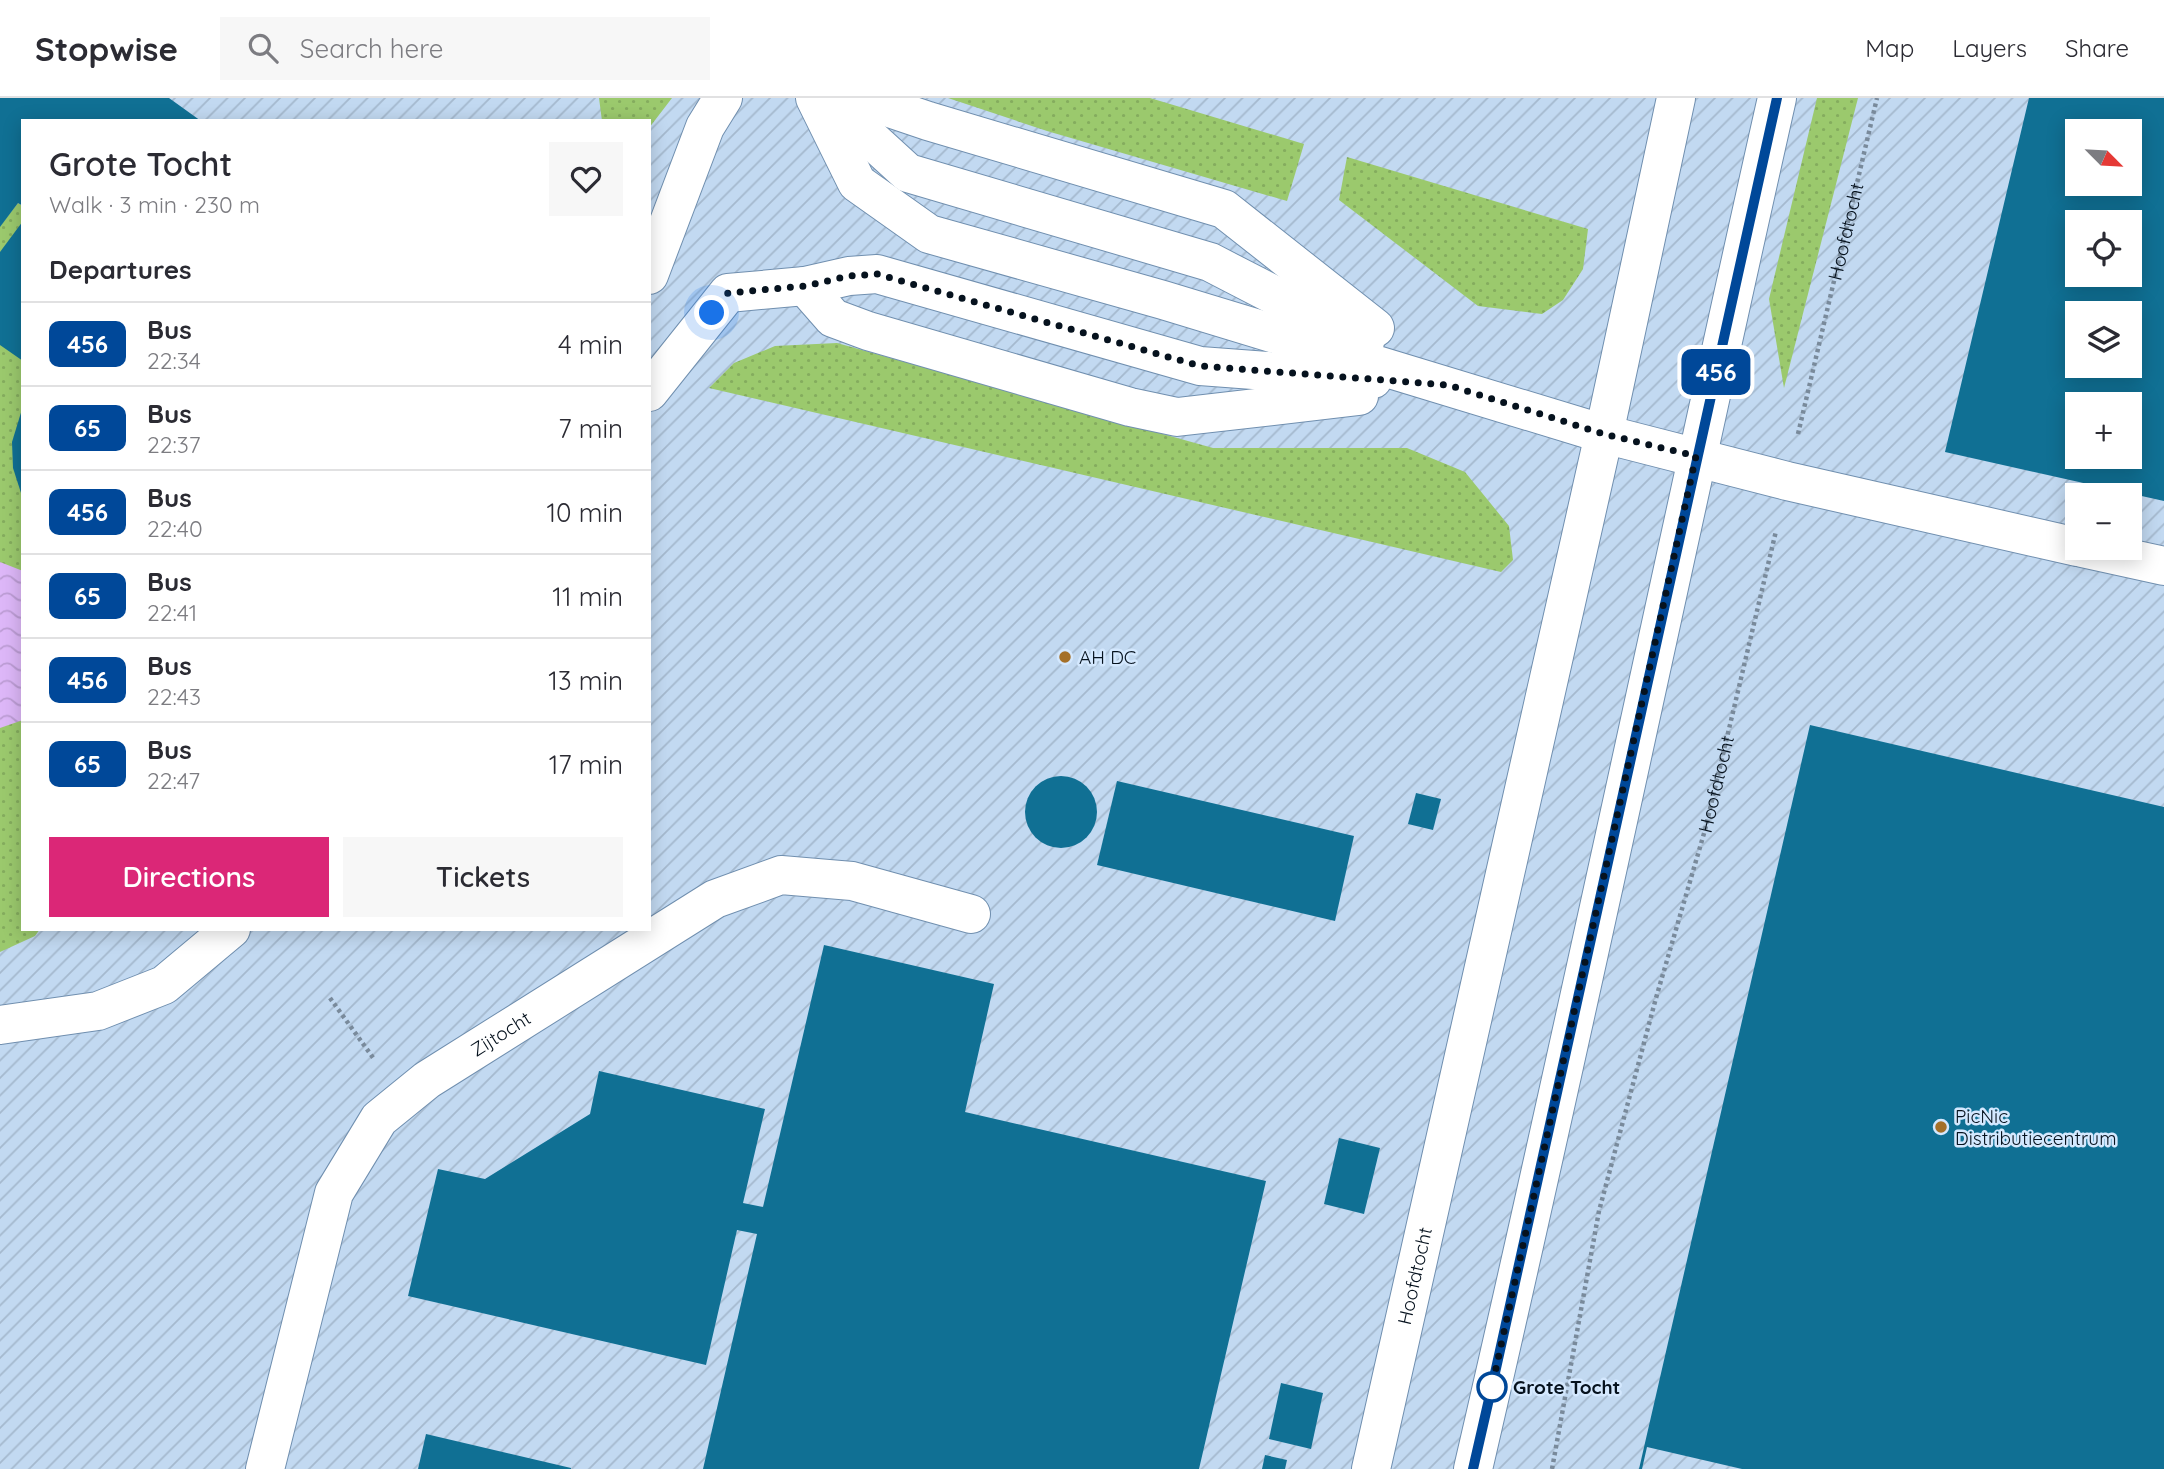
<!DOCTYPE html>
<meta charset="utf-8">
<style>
:root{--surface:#fff;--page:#f7f7f7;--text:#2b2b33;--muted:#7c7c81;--line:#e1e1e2;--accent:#db2777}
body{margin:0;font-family:Quicksand,sans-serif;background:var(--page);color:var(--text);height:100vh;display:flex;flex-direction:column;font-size:26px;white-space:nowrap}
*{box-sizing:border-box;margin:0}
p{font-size:23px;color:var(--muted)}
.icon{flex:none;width:38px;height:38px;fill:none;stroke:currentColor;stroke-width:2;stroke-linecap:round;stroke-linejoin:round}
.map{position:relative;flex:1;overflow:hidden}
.sheet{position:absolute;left:21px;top:21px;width:630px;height:812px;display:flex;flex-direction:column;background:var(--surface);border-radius:0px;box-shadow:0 4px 18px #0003}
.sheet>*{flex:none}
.badge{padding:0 14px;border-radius:10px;font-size:24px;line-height:46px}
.needle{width:46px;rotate:114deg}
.tools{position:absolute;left:2065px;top:21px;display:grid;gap:14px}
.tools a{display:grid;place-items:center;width:77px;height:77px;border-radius:0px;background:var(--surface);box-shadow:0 4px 18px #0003;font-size:35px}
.you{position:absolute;width:35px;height:35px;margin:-18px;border:5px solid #fff;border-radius:50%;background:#1a73e8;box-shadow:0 0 0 10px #1a73e833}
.map>.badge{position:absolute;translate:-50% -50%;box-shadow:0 0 0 4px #fff}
h2{padding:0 28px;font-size:26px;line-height:63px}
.round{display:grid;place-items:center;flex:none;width:74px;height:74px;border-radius:0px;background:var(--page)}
.overview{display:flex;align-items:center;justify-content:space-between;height:119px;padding:0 28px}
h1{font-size:33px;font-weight:600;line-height:52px}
.cta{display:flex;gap:14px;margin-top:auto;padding:14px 28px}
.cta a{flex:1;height:80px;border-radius:0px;background:var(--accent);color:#fff;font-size:28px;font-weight:600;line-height:80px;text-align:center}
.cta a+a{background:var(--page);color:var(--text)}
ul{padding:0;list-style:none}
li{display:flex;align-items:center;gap:21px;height:84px;padding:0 28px;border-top:2px solid var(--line)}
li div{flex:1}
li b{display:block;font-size:26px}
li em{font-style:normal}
li .badge{min-width:77px;font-weight:700;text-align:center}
header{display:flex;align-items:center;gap:42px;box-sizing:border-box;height:98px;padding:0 35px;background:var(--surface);border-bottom:2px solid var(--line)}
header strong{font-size:33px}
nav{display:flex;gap:38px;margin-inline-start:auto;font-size:24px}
.search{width:490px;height:63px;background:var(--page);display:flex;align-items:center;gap:18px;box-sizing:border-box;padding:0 24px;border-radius:0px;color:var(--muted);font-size:26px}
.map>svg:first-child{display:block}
.industrial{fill:url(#industrial-furrows);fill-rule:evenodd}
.grass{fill:url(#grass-dots)}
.water{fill:url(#water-waves)}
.building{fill:#107094;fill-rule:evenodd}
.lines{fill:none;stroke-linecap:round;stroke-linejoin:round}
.minor-casing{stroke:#708faf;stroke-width:40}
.secondary-casing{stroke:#708faf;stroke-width:40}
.path{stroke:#798a9b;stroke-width:4.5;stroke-dasharray:3.5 3.5;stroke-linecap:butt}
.minor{stroke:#fff;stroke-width:38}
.secondary{stroke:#fff;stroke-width:38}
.line-casing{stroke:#fff;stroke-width:16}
.line{stroke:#004899;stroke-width:10}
.walk{stroke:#06121e;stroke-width:7;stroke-dasharray:0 12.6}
.poi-dot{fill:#a47029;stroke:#d4e8fe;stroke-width:2.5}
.stop-dot{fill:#fff;stroke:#004899;stroke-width:3.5}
.labels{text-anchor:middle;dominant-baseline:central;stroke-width:5;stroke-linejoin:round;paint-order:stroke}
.street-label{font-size:19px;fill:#06121e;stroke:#d4e8fe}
.poi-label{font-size:19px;fill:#06121e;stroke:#d4e8fe;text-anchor:start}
.stop-label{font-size:19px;font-weight:bold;fill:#06121e;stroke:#d4e8fe;text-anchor:start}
</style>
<header>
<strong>Stopwise</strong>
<div class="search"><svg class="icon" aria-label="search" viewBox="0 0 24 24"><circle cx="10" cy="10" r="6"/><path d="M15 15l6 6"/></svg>Search here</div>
<nav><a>Map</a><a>Layers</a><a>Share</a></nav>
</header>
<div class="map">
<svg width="2164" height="1371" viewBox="0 0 2164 1371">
<defs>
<pattern id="industrial-furrows" width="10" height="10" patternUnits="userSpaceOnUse" patternTransform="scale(1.75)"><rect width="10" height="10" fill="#c2d9f1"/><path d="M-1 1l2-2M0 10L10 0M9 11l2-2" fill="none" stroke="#a5b9ce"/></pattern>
<pattern id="grass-dots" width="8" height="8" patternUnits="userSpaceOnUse" patternTransform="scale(1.75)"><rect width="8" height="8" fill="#9bc96d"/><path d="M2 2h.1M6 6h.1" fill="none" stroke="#84ac5e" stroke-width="1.8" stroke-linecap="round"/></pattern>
<pattern id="water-waves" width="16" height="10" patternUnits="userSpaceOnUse" patternTransform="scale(1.75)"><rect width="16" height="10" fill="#ddb7f8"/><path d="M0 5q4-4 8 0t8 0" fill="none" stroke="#bc9cd4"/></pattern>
</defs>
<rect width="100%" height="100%" fill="#d4e8fe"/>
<path class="industrial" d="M0,0H2164V1371H0ZM23,23H649V831H23ZM2077,33H2130V86H2077ZM2077,124H2130V177H2077ZM2077,215H2130V268H2077ZM2077,306H2130V359H2077ZM2077,397H2130V450H2077Z"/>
<g class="grass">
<path d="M599,0H672L649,30V23H602Z"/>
<path d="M948,0H1150L1304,46L1287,103L1047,33Z"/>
<path d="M1817,0H1858L1784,290L1769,201Z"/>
<path d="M1347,59L1588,131L1583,171L1563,202L1542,216L1478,208L1339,102Z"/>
<path d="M18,105L23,108V831H40L35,838L0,854V128Z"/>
<path d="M837,245L1213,350H1407L1465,374L1509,428L1513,462L1501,474L709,290L734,265L775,248Z"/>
</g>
<path class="water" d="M0,464L23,473V622L0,630Z"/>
<g class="building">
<path d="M0,0H169L201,23H23V108L18,105L0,129Z"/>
<path d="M2029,0H2164V403L1945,354ZM2077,33H2130V86H2077ZM2077,124H2130V177H2077ZM2077,215H2130V268H2077ZM2077,306H2130V359H2077Z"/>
<path d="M23,123V263L0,247V154Z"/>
<path d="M23,308V398H22L13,370L12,344Z"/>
<path d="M1810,627L2164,709V1371H1742L1647,1349L1642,1371H1639Z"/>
<circle cx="1061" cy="714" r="36"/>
<path d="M1117,683L1354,738L1335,823L1097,767Z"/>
<path d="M1416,695L1441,701L1433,732L1408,726Z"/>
<path d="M824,847L994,886L965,1014L1266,1083L1199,1371H703L757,1136L737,1132L706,1267L408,1198L438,1071L485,1081L590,1016L599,973L765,1011L743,1105L763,1109Z"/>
<path d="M1339,1040L1380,1050L1364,1116L1324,1106Z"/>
<path d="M1281,1285L1323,1295L1311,1351L1269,1341Z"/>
<path d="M426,1336L571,1370V1371H418Z"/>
<path d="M1265,1357L1287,1362L1285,1371H1262Z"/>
</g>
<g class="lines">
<g class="minor-casing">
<g id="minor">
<path d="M815,0L857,85L929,136L1163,202L1604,336L1787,383L2077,449"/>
<path d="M826,0L908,75L1210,164L1365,244"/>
<path d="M860,0L928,23L1224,111L1375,230"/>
<path d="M649,177L705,29L723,0"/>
<path d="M805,188L833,220L868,233L1130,309L1177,319L1359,298"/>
<path d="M649,294L728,195L805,188L849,178L877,176L1200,268L1373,281"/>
<path d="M2082,450L2164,468"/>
<path d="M0,927L98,913L164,887L231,831"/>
<path id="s3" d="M265,1371L334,1095L379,1021L427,982L715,801L781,777L852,783L971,816"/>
</g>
</g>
<g class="secondary-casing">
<g id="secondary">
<path id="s4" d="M1371,1371L1604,336L1676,0"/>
<path d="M1473,1371C1579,915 1674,457 1777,0"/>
</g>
</g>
<g class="path">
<path id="s1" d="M1798,336L1877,0"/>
<path d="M330,900L374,961"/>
<path id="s2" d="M1552,1371L1599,1113L1656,900L1705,732L1776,433"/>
</g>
<use href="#minor" class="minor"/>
<use href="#secondary" class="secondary"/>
</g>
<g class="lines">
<g class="line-casing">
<path id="line" d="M1473,1371C1578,915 1674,457 1777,0"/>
</g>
<use href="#line" class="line"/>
<path class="walk" d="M712,215L728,195L805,188L849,178L877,176L1200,268L1448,287L1604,336L1696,358L1491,1293L1492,1289"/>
</g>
<g class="poi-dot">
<circle cx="1065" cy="559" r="7"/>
<circle cx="1941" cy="1029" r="7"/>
</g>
<circle class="stop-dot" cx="1492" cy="1289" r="14"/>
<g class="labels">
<g class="street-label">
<text stroke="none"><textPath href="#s1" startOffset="208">Hoofdtocht</textPath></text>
<text stroke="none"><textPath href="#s2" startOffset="705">Hoofdtocht</textPath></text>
<text stroke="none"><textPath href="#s3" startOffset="520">Zijtocht</textPath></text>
<text stroke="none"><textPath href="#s4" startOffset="198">Hoofdtocht</textPath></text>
</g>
<g class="poi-label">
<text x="1079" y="559">AH DC</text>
<text x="1955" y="1018">PicNic<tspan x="1955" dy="22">Distributiecentrum</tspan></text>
</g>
<g class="stop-label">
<text x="1513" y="1289">Grote Tocht</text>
</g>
</g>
</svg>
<div class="tools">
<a><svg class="needle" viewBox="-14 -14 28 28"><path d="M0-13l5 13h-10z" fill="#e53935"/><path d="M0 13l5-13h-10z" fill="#7c7c81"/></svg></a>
<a><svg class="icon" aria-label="locate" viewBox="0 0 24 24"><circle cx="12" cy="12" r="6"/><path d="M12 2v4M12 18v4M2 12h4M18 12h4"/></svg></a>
<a><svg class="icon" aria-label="layers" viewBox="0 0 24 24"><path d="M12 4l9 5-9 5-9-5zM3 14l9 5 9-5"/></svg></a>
<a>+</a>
<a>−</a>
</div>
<div class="you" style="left:712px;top:215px"></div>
<b class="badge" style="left:1716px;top:274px;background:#004899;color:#fff">456</b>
<section class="sheet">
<div class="overview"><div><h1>Grote Tocht</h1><p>Walk · 3 min · 230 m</p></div><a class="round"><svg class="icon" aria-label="heart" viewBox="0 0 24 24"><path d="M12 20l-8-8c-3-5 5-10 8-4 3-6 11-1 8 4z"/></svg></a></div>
<h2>Departures</h2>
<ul>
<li><span class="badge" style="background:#004899;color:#fff">456</span><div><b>Bus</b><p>22:34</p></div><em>4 min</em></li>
<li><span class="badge" style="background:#004899;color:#fff">65</span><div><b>Bus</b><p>22:37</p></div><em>7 min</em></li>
<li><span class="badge" style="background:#004899;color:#fff">456</span><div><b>Bus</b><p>22:40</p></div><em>10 min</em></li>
<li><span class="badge" style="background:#004899;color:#fff">65</span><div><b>Bus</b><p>22:41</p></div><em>11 min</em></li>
<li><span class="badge" style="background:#004899;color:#fff">456</span><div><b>Bus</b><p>22:43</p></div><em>13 min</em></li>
<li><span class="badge" style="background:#004899;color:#fff">65</span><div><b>Bus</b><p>22:47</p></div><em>17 min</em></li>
</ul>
<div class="cta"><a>Directions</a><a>Tickets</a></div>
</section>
</div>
